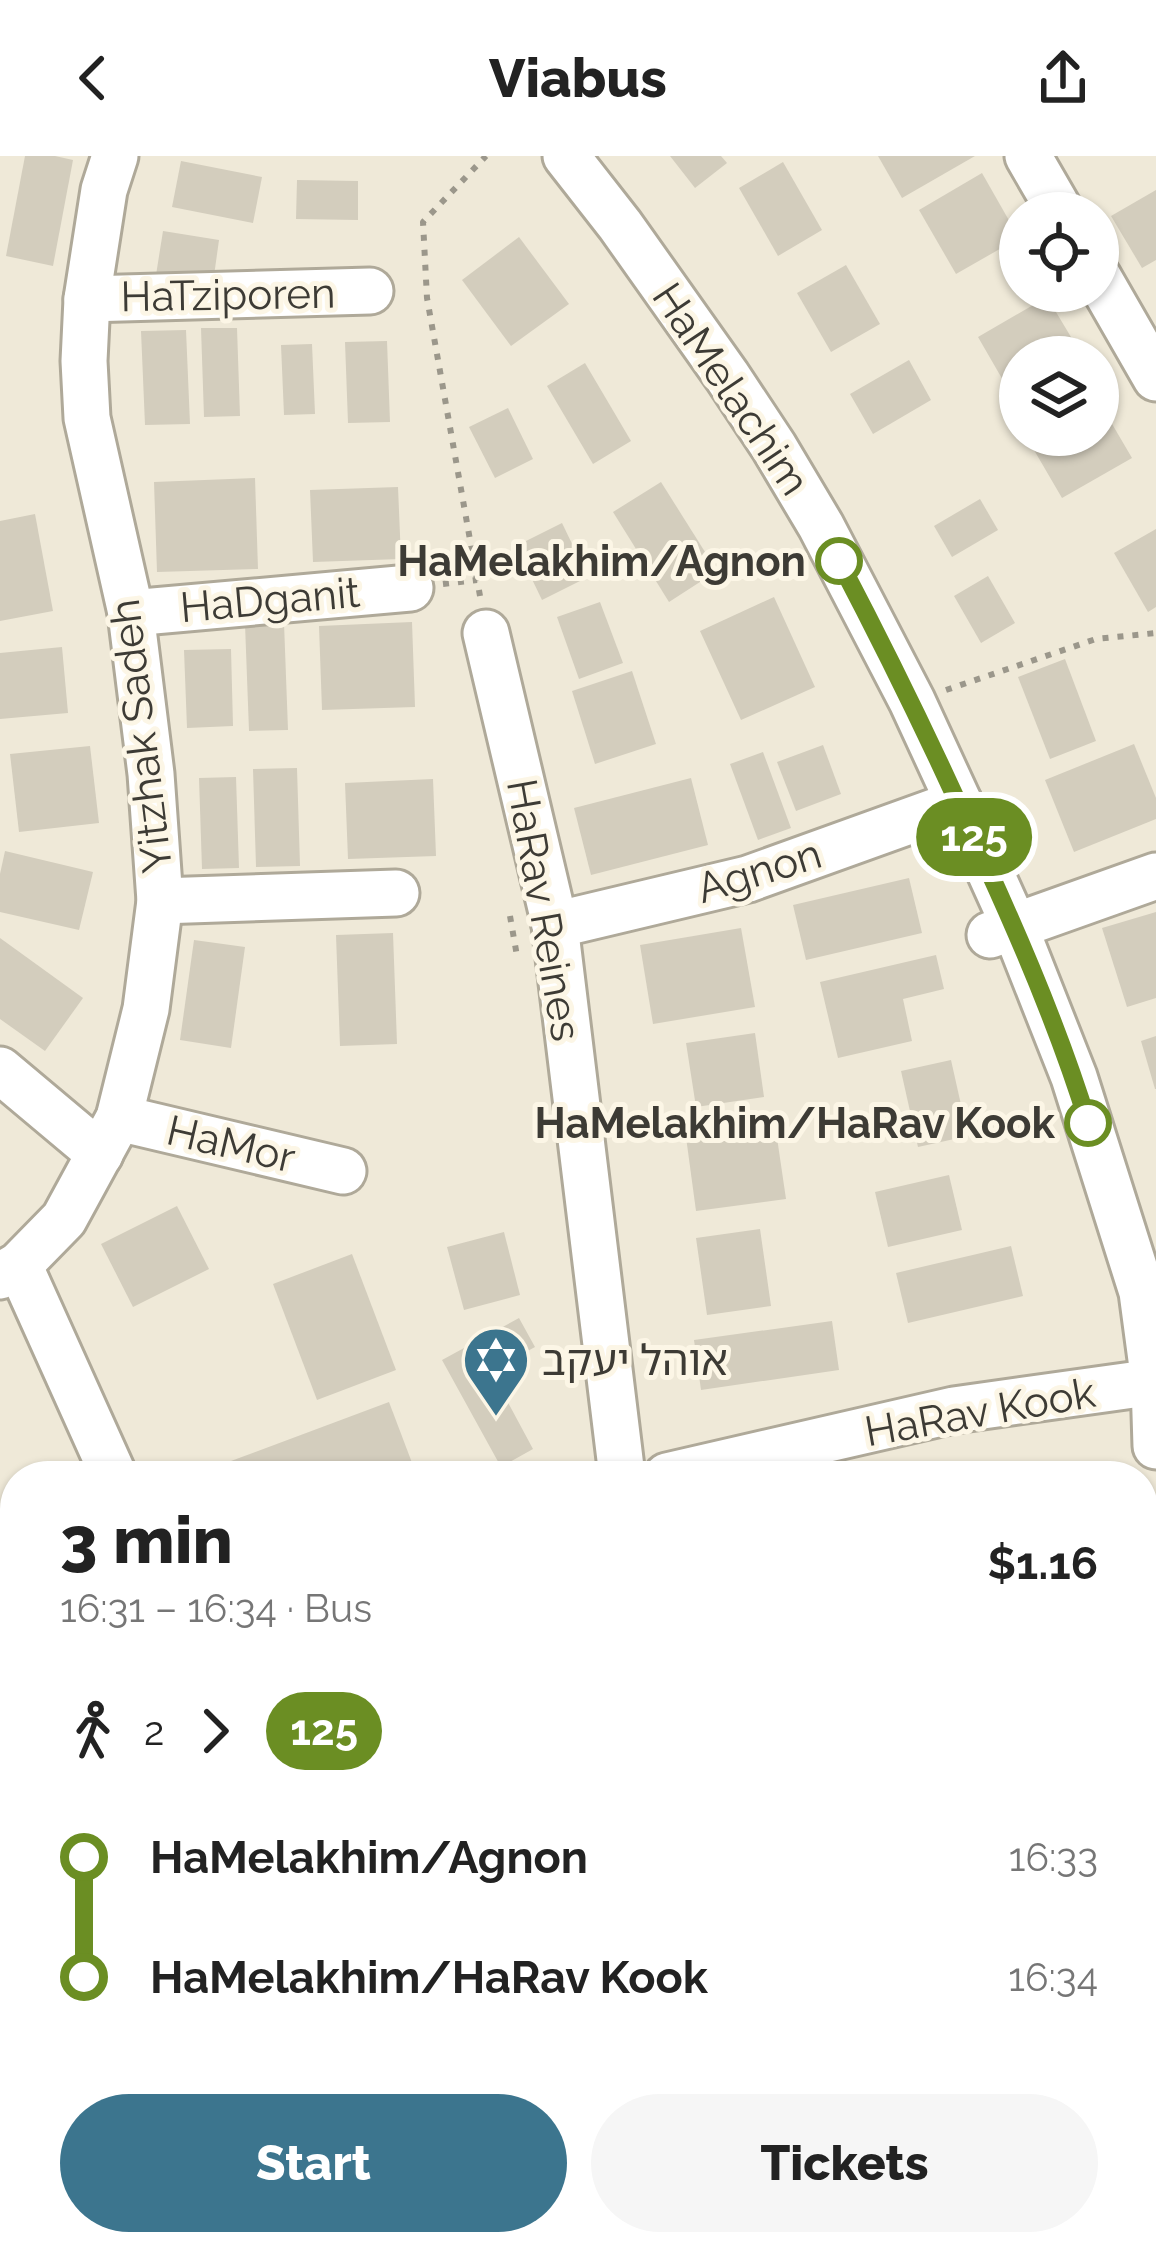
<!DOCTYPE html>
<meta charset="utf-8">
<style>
:root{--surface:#fff;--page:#f6f6f6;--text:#222;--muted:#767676;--accent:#3c758e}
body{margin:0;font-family:Raleway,"Noto Sans Hebrew",sans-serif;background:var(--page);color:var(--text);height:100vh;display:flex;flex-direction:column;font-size:45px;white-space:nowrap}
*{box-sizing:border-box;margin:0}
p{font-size:39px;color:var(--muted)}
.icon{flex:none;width:66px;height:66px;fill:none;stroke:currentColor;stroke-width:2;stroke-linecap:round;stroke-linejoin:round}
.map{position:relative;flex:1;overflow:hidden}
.panel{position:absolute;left:0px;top:1305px;width:1158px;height:795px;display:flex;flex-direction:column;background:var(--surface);border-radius:48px 48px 0 0;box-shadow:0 3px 9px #0004}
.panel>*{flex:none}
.badge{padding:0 24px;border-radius:39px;font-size:42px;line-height:78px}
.tools{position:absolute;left:999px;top:36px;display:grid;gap:24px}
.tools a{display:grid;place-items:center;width:120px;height:120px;border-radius:50%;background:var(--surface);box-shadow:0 3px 9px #0004;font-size:60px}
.map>.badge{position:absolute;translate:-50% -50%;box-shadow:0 0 0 6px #fff}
.legs{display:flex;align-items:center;gap:18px;height:132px;padding:0 60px;font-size:39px}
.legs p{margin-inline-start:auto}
.headline{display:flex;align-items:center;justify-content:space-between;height:204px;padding:0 60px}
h1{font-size:66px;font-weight:800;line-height:90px}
.primary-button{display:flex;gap:24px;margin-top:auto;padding:24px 60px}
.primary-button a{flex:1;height:138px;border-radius:72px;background:var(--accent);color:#fff;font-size:48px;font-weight:800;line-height:138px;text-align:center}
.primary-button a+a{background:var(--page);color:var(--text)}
ul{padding:0 60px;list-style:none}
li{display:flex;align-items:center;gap:42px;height:120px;font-size:45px}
li i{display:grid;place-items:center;width:18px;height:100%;margin:0 15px;background:currentColor}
li i::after{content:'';width:30px;height:30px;margin:-15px;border:9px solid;border-radius:50%;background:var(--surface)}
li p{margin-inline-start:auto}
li:first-child i{background:linear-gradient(#0000 50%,currentColor 0)}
li:last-child i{background:linear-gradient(currentColor 50%,#0000 0)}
header{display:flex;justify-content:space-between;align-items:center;height:156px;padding:0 60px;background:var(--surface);font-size:54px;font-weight:800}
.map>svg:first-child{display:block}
.building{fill:#d3cdbd}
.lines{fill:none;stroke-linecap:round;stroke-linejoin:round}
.minor-casing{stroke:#afa999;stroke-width:51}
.path{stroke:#9b978b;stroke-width:6;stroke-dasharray:6 9;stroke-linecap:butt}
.minor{stroke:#fff;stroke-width:45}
.line-1-casing{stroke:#fff;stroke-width:27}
.line-1{stroke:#6b8e23;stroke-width:18}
.stop-1-dot{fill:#fff;stroke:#6b8e23;stroke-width:6}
.labels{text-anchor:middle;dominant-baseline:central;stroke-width:10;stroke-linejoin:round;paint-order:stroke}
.street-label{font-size:42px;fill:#3d3b35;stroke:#fcf6e6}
.stop-label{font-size:42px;font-weight:bold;fill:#3d3b35;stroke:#fcf6e6;text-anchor:end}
.poi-label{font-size:42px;fill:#3d3b35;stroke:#fcf6e6;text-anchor:start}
</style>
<header><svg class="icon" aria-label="back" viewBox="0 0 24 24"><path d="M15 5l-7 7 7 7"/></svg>Viabus<svg class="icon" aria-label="share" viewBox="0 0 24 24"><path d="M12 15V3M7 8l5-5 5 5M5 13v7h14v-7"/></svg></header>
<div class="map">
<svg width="1156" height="2099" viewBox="0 0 1156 2099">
<rect width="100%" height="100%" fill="#efe9d8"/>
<g class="building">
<path d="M25,0H55L73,4L53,110L6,100Z"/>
<path d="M670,0H721L727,7L695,32Z"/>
<path d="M878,0H975L902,42Z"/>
<path d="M181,5L262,21L253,67L172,51Z"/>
<path d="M783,6L822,74L778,100L739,32Z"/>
<path d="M982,17L1019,82L956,118L919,54Z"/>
<path d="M297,24L358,25V64L296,63Z"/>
<path d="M1156,34V104L1142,112L1111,60Z"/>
<path d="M163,75L219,84L213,127L156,119Z"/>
<path d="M519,81L569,148L511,190L462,124Z"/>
<path d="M846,109L880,168L831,196L797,137Z"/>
<path d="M1047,141L1074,186L1048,201H1020V217L1004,226L978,181Z"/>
<path d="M201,172H237L240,260L204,261Z"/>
<path d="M186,174L190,268L145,269L141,175Z"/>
<path d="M387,185L390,266L348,267L345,186Z"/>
<path d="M312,188L315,258L284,259L281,189Z"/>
<path d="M909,204L931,244L873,278L850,238Z"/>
<path d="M585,207L631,285L593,308L547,230Z"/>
<path d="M1098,244L1132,302L1062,342L1027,282L1032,279H1098Z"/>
<path d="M508,252L533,303L495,322L469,271Z"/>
<path d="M255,322L258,413L157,416L154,326Z"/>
<path d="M661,326L717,415L669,446L613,356Z"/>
<path d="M398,331L401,403L313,406L310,334Z"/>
<path d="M980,343L998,374L952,401L934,370Z"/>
<path d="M35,358L53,455L0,465V365Z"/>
<path d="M562,367L588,421L542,444L516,390Z"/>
<path d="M1156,373V451L1148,456L1114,397Z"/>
<path d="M988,420L1015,467L981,487L954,440Z"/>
<path d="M774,441L815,531L741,564L700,475Z"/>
<path d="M600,446L623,507L579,523L557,461Z"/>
<path d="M412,466L415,551L322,554L319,470Z"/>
<path d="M284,467L288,574L249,575L245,468Z"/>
<path d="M62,491L68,557L0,563V497Z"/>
<path d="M231,493L233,570L187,572L184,494Z"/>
<path d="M1065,503L1096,585L1050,603L1018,521Z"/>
<path d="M632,515L656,588L595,608L572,535Z"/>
<path d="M1134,588L1156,642V663L1074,696L1045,624Z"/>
<path d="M823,589L841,638L796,655L777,606Z"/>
<path d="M90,590L99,667L19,676L10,598Z"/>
<path d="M763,596L791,672L758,684L730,608Z"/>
<path d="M297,612L300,710L256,711L253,613Z"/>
<path d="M236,621L239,712L202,713L199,622Z"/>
<path d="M691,622L708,689L591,719L574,652Z"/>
<path d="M433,623L436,700L348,703L345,627Z"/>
<path d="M5,695L93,716L79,774L0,756V718Z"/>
<path d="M909,722L922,777L806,804L793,749Z"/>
<path d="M1156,756V842L1127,851L1102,772Z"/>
<path d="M741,772L755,851L653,868L640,789Z"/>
<path d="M393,777L397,888L340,890L336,779Z"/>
<path d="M0,782L83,842L45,895L0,863Z"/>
<path d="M194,784L245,791L231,892L180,884Z"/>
<path d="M936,799L944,833L903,843L912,885L838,902L820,826Z"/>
<path d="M755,877L764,941L696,951L686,887Z"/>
<path d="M1156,880V933H1155L1141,885Z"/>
<path d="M951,904L968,980L918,991L901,915Z"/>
<path d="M775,968L786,1043L696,1055L686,981Z"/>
<path d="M949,1019L962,1074L888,1091L875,1036Z"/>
<path d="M177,1050L209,1113L133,1151L101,1088Z"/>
<path d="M760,1073L771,1150L707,1159L696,1082Z"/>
<path d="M504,1076L520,1139L464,1154L447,1091Z"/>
<path d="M1011,1090L1023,1140L908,1167L896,1117Z"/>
<path d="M352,1098L396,1214L317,1244L273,1128Z"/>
<path d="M519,1162L535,1191L491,1215L533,1293L501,1311L442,1204Z"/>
<path d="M832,1165L839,1214L701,1234L694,1184Z"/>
<path d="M389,1246L417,1320H237L231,1305Z"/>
<path d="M1046,1311V1320H946L945,1312Z"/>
<path d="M15,1589V1673L0,1679V1594Z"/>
<path d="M164,2085H266L254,2099H152Z"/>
<path d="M421,2085H494L481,2099H408Z"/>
<path d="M622,2085H726L714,2099H629L618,2089Z"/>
<path d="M789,2085H881L875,2099H802L786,2092Z"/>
</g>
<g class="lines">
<g class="minor-casing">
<g id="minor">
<path d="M566,0L620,69L727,220L774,291L821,370L912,545L959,647L1014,769L1074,921L1142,1136L1154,1226L1156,1290"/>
<path d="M1028,0L1061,57"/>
<path d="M1098,121L1156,222"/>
<path d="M87,143L370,135"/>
<path d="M131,457L410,432"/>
<path d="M486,477L555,769L622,1320"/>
<path d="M160,745L396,737"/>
<path d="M555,769L748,723L959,647"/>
<path d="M990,779L1156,720"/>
<path d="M0,914L100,998"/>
<path d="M119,962L343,1015"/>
<path d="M19,1109L114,1320"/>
<path d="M0,1120L19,1109L64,1063L119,962L146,853L160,745L151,618L131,457L87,262L84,205L87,143L104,34L115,0"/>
<path d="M667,1320L954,1254L1154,1226"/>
<path d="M0,1551L15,1546"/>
<path d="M1143,1630L1156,1459"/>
<path d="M1143,1842L1156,1844"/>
<path d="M0,2024L15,2008"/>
<path d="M1131,2085L1156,2098"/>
<path d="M294,2099L306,2085"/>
<path d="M1030,2099L1037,2085"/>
</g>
</g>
<g class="path">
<path d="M443,428L477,424"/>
<path d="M480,440L427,142L423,66L486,0"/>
<path d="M946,534L1096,483L1156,477"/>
<path d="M510,760L517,800"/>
</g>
<use href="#minor" class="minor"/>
</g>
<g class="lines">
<g class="line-1-casing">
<path id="line-1" d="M839,405C892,506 941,607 987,711C1025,794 1061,879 1088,967"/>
</g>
<use href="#line-1" class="line-1"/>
</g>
<defs>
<g id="synagogue-pin" transform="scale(3.45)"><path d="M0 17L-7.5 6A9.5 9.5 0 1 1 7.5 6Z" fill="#3c758e" stroke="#fcf6e6"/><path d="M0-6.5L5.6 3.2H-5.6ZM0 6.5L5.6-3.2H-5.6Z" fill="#fff"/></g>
</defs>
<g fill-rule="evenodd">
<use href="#synagogue-pin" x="496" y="1204"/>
</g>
<g class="stop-1-dot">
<circle cx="839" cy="405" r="21"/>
<circle cx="1088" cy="967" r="21"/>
</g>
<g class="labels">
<g class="street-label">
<text transform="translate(228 139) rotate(-1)">HaTziporen</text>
<text transform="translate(731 233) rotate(56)">HaMelachim</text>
<text transform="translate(270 444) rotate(-5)">HaDganit</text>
<text transform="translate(141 580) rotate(-97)">Yitzhak Sadeh</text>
<text transform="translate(759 715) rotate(-17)">Agnon</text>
<text transform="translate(544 754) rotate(80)">HaRav Reines</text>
<text transform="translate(231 988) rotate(13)">HaMor</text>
<text transform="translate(980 1256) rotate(-10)">HaRav Kook</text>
</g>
<g class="stop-label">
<text x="806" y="405">HaMelakhim/Agnon</text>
<text x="1055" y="967">HaMelakhim/HaRav Kook</text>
</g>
<g class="poi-label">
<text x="542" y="1204">אוהל יעקב</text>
</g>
</g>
</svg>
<div class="tools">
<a><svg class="icon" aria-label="locate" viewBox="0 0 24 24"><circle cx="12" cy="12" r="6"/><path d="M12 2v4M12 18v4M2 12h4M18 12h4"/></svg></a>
<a><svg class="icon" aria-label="layers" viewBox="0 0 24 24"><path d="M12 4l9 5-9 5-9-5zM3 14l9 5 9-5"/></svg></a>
</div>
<b class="badge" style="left:974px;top:681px;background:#6b8e23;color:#fff">125</b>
<section class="panel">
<div class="headline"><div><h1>3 min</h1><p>16:31 – 16:34 · Bus</p></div><b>$1.16</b></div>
<div class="legs"><svg class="icon" aria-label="walk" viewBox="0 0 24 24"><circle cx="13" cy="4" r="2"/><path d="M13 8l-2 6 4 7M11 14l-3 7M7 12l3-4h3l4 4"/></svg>2<svg class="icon" aria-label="forward" viewBox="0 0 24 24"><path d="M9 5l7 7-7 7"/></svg><b class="badge" style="background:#6b8e23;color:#fff">125</b></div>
<ul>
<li><i style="color:#6b8e23"></i><b>HaMelakhim/Agnon</b><p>16:33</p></li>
<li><i style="color:#6b8e23"></i><b>HaMelakhim/HaRav Kook</b><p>16:34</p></li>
</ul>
<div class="primary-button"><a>Start</a><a>Tickets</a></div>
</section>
</div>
